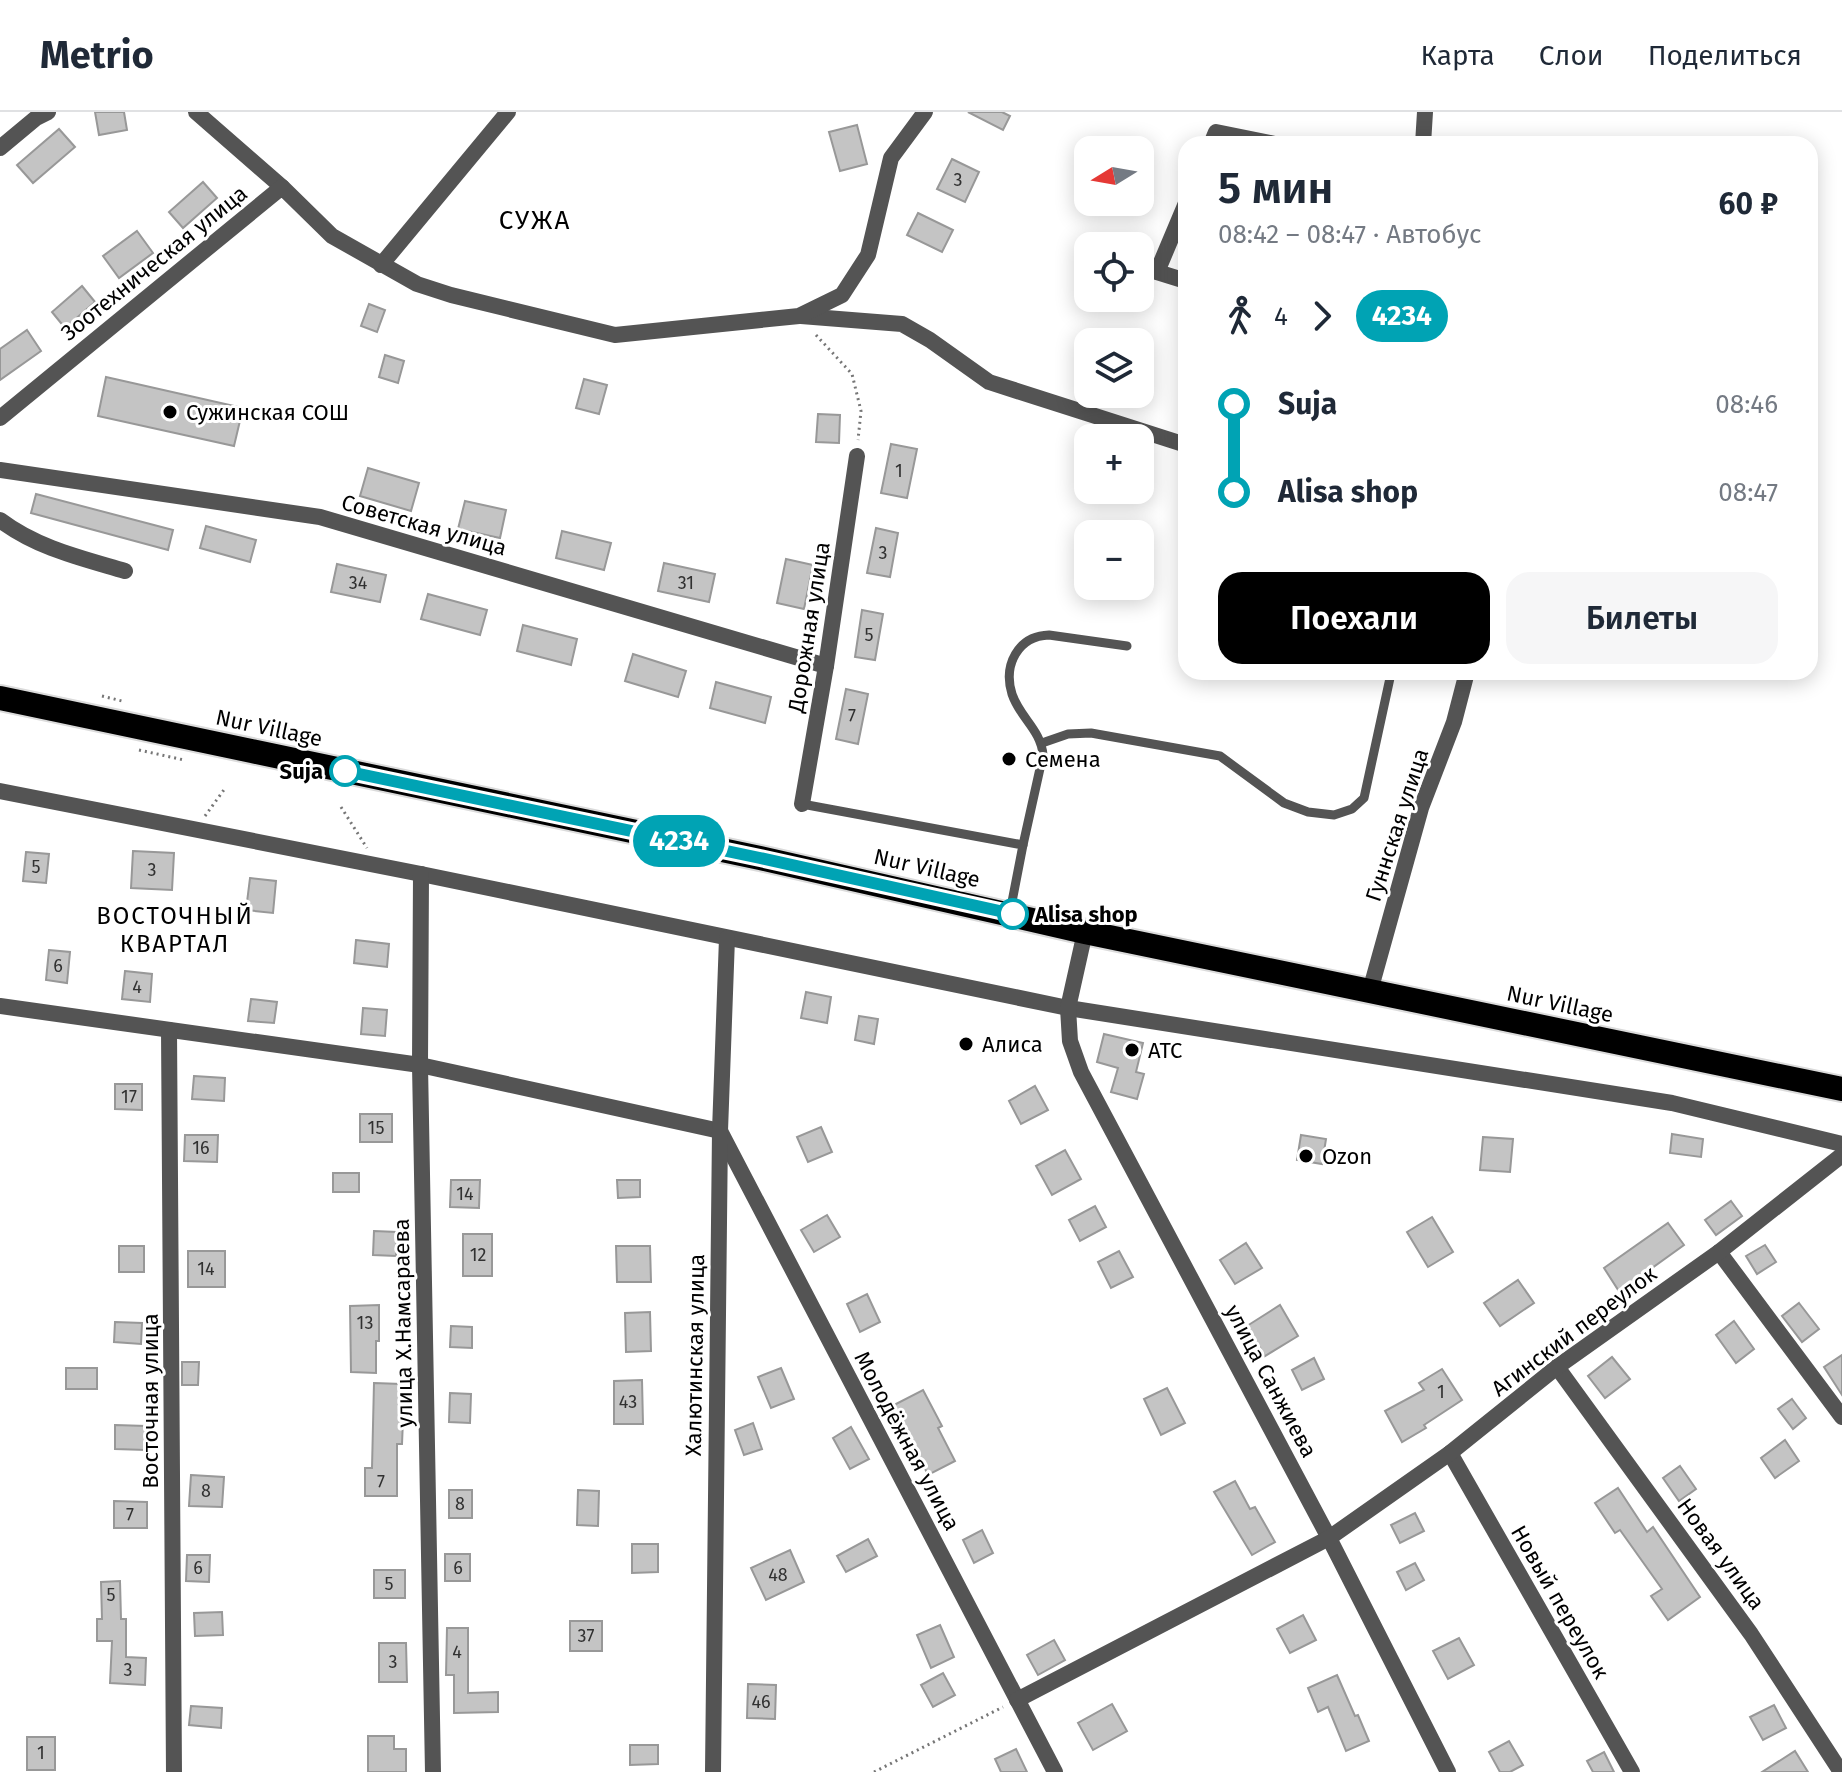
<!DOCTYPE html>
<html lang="ru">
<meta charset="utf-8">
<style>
:root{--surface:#fff;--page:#f6f6f7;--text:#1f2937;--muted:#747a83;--line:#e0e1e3;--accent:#000}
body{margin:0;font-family:"Fira Sans",sans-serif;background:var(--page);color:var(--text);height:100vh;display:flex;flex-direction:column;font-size:30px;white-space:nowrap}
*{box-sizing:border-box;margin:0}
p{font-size:26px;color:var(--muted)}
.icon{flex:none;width:44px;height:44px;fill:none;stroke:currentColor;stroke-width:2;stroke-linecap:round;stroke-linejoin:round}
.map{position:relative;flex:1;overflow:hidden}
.details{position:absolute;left:1178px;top:24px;width:640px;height:544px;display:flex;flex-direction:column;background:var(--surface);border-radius:24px;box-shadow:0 4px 20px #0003}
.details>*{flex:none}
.badge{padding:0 16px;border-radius:26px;font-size:28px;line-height:52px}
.needle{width:52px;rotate:259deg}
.buttons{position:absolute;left:1074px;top:24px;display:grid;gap:16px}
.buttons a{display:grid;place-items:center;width:80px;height:80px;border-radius:16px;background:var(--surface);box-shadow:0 4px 20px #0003;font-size:40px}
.map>.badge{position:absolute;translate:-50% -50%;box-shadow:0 0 0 4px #fff}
.legs{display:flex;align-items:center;gap:12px;height:88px;padding:0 40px;font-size:26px}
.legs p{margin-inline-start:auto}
.head{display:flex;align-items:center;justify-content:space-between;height:136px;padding:0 40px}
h1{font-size:44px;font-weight:600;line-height:60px}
.action{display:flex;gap:16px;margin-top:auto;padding:16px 40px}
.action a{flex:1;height:92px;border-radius:24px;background:var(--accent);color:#fff;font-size:32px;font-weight:600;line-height:92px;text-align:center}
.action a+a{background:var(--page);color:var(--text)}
ul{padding:0 40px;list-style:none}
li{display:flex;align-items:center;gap:28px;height:88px;font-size:30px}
li i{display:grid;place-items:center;width:12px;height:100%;margin:0 10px;background:currentColor}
li i::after{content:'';width:20px;height:20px;margin:-10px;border:6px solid;border-radius:50%;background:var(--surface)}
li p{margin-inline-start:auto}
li:first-child i{background:linear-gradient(#0000 50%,currentColor 0)}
li:last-child i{background:linear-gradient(currentColor 50%,#0000 0)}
header{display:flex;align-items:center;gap:48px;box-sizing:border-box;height:112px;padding:0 40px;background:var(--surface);border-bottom:2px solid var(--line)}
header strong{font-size:38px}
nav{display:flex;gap:44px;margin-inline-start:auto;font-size:28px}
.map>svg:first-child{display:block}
.building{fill:#c4c4c4;stroke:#989898;stroke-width:2}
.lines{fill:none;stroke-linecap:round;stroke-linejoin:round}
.highway-casing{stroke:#dbdbdb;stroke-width:28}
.path{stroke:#767676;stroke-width:3;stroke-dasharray:2 4;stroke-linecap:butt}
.lane{stroke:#545454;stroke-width:9}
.street{stroke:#545454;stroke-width:16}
.highway{stroke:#000;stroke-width:24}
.line-1-casing{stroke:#fff;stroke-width:18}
.line-1{stroke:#00a3b4;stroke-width:12}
.poi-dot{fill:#000;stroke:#fff;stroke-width:3}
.stop-1-dot{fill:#fff;stroke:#00a3b4;stroke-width:4}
.labels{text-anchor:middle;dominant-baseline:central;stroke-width:6;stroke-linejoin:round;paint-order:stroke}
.number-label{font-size:18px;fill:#313131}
.street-label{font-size:22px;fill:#000;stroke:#fff}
.poi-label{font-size:22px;fill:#000;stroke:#fff;text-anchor:start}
.stop-label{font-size:22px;font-weight:bold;fill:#000;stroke:#fff;text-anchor:end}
.neighbourhood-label{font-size:24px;letter-spacing:2px;fill:#000;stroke:#fff}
.quarter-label{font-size:26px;letter-spacing:2px;fill:#000;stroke:#fff}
</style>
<header>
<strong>Metrio</strong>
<nav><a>Карта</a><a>Слои</a><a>Поделиться</a></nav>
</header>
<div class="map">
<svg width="1842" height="1660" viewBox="0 0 1842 1660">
<rect width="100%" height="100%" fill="#fff"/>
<g class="building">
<path d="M95,0H124L127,18L99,23Z"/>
<path d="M968,0H1002L1010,4L1003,18Z"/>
<path d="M857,13L867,52L840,59L829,20Z"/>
<path d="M59,17L75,35L33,71L17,53Z"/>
<path d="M952,47L979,60L965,90L937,77Z"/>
<path d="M203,70L217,86L183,116L169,100Z"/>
<path d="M918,101L953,118L942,140L907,123Z"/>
<path d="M137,119L153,141L119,166L103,144Z"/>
<path d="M82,174L95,190L65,216L52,200Z"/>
<path d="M369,192L385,198L377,220L361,214Z"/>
<path d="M27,218L41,239L0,268V237Z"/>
<path d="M385,243L404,249L398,271L379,265Z"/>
<path d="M106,265L243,296L234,334L98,304Z"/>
<path d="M584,267L607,273L599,302L576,296Z"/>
<path d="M818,302L840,303L839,331L816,330Z"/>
<path d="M891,332L917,337L907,386L881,381Z"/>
<path d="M368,356L419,371L411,399L360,384Z"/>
<path d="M36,382L173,418L168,438L31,401Z"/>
<path d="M465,389L506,398L500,426L458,417Z"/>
<path d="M206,414L256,428L250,450L200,436Z"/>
<path d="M876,416L898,421L890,465L867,461Z"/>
<path d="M562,419L611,431L604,458L556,446Z"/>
<path d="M786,447L813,453L804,497L777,491Z"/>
<path d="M664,451L715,462L709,490L658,479Z"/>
<path d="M337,452L386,463L380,490L331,480Z"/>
<path d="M428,482L487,498L480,523L421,507Z"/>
<path d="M862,498L883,502L875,548L855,545Z"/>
<path d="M523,513L577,527L571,553L517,539Z"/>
<path d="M633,542L686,559L678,585L625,569Z"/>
<path d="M716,570L771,585L765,611L710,596Z"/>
<path d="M846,577L868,582L858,632L836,627Z"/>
<path d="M133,739L174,741L172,778L131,776Z"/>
<path d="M26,740L49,742L46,771L23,769Z"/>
<path d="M250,766L276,769L273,801L246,798Z"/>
<path d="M356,828L389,832L387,855L354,851Z"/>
<path d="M49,838L70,840L67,871L46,868Z"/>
<path d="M125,859L152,862L150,890L122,887Z"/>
<path d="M806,880L831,885L827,911L801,906Z"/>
<path d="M251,887L277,890L274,911L248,909Z"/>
<path d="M363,896L387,898L385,924L361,922Z"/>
<path d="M859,904L878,907L874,932L855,928Z"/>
<path d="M1104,922L1143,931L1136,960L1144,962L1137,987L1111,980L1118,956L1097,950Z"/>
<path d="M194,964L225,966L224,989L192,987Z"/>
<path d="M115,972H142V998L115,997Z"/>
<path d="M1035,974L1048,998L1021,1012L1009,989Z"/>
<rect x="360" y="1002" width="32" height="28"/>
<path d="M821,1015L832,1040L808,1050L797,1025Z"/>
<path d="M1672,1022L1703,1027L1701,1045L1670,1041Z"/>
<path d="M185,1023H218L217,1050L184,1049Z"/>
<path d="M1301,1023L1326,1027L1322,1052L1297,1048Z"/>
<path d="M1483,1025L1513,1027L1510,1060L1480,1058Z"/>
<path d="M1065,1038L1081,1067L1052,1083L1036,1054Z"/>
<rect x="333" y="1061" width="26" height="19"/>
<path d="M451,1068H480L479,1096L450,1095Z"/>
<path d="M617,1068H640V1085L618,1086Z"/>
<path d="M1731,1089L1742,1104L1716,1123L1705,1108Z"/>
<path d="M1095,1094L1106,1115L1080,1129L1069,1108Z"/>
<path d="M827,1103L840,1125L814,1140L801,1118Z"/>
<path d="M1432,1105L1453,1140L1428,1155L1407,1120Z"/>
<path d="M1668,1111L1684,1133L1641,1164L1644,1169L1622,1184L1604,1156Z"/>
<path d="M374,1119L397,1120L396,1144L373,1143Z"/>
<rect x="463" y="1122" width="29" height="42"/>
<path d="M1246,1131L1262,1156L1235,1172L1220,1148Z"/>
<path d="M1765,1133L1776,1150L1757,1162L1746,1144Z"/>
<rect x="119" y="1134" width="25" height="26"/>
<path d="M616,1134H650L651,1170H617Z"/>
<rect x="188" y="1139" width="37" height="36"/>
<path d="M1119,1139L1133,1165L1111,1176L1098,1150Z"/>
<path d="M1518,1168L1534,1191L1500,1214L1484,1191Z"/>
<path d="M867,1182L880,1210L860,1220L847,1192Z"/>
<path d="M1799,1191L1819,1217L1802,1230L1782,1204Z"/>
<path d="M379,1193V1229H376V1261L351,1260L350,1194Z"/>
<path d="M1280,1193L1298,1224L1265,1244L1247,1214Z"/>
<path d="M650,1200L651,1239L626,1240L625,1201Z"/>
<path d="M1734,1209L1754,1237L1736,1251L1716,1223Z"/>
<path d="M115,1210L142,1211L141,1232L114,1230Z"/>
<path d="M451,1214L472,1215V1236L450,1235Z"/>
<path d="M1842,1243V1283L1824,1255Z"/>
<path d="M1612,1245L1630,1267L1605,1286L1588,1264Z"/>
<path d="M1314,1246L1324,1267L1302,1278L1292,1258Z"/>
<path d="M182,1250H199L198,1273H182Z"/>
<rect x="66" y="1256" width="31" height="21"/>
<path d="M781,1256L794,1287L771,1296L758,1265Z"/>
<path d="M1442,1257L1462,1288L1424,1313L1426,1316L1402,1330L1385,1299L1424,1278L1419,1271Z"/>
<path d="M642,1268L643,1312H614V1269Z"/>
<path d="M374,1271L401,1272L400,1307L403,1308L402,1332H397V1384H365V1356H372Z"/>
<path d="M1167,1276L1185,1311L1161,1323L1144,1287Z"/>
<path d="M923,1278L942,1314L938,1316L955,1349L928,1363L894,1293Z"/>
<path d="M450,1281L471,1282L470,1311L449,1310Z"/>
<path d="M1792,1287L1806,1306L1793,1317L1778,1297Z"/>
<path d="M753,1311L762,1337L744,1343L735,1318Z"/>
<path d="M115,1313L146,1314V1338L115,1337Z"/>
<path d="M851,1315L869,1347L850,1357L833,1326Z"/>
<path d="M1785,1328L1799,1349L1775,1366L1761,1346Z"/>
<path d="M1680,1354L1696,1377L1679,1389L1663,1366Z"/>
<path d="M191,1363L224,1365L222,1395L189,1394Z"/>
<path d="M1235,1369L1250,1397L1255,1395L1275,1430L1252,1443L1214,1380Z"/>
<path d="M1618,1376L1647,1420L1653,1415L1700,1485L1668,1508L1651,1484L1662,1477L1620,1418L1615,1421L1595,1391Z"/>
<rect x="449" y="1378" width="23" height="28"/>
<path d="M578,1378L599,1379L598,1414L577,1413Z"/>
<path d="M114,1389L147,1390V1416H114Z"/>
<path d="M1415,1401L1424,1419L1400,1431L1391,1413Z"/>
<path d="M982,1418L993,1441L974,1451L963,1428Z"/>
<path d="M868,1427L877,1444L846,1460L837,1444Z"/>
<path d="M632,1432H658V1460L632,1461Z"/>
<path d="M790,1438L804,1470L766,1488L751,1456Z"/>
<rect x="445" y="1442" width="25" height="27"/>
<path d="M187,1443H210L209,1470L186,1469Z"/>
<path d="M1415,1451L1424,1468L1406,1478L1397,1460Z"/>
<rect x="374" y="1458" width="31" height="28"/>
<path d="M120,1469L121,1507H126V1545L146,1546L145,1573L110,1571L112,1529H97V1507H102L101,1470Z"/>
<path d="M222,1500L223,1523L195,1524L194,1501Z"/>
<path d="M1303,1503L1316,1528L1290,1541L1277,1517Z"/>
<rect x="570" y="1509" width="32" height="30"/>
<path d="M940,1513L954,1545L931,1556L917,1523Z"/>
<path d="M447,1516H468V1581L498,1580V1600L454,1601V1563H446Z"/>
<path d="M1459,1526L1474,1553L1448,1567L1433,1539Z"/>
<path d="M1054,1528L1065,1548L1038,1563L1027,1543Z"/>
<path d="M379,1531H406L407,1570H379Z"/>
<path d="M943,1561L955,1583L933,1595L921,1573Z"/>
<path d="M1337,1563L1355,1604L1358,1603L1369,1629L1346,1639L1328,1595L1318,1600L1308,1576Z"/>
<path d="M748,1572L776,1573L775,1607L747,1606Z"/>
<path d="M1112,1592L1127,1619L1093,1638L1078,1611Z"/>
<path d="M1774,1593L1786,1616L1763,1628L1750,1605Z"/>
<path d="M191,1594L222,1596L221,1616L189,1613Z"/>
<path d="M368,1624H394V1637H406V1660H368Z"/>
<rect x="27" y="1625" width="28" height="33"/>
<path d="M1509,1629L1523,1653L1510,1660H1500L1489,1640Z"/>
<path d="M630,1633H658V1652L630,1653Z"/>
<path d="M1016,1637L1027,1660H1001L995,1647Z"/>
<path d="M1795,1639L1808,1660H1762Z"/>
<path d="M1604,1640L1614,1660H1593L1587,1649Z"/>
</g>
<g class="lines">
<g class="highway-casing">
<path id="highway" d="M0,586L760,746L1085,820L1842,977"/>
</g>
<g class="path">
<path d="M816,223L852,262L861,299L858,328"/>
<path d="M102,584L122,589"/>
<path d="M139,638L184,648"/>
<path d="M341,695L367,736"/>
<path d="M205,704L226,675"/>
<path d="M874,1660L1003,1595"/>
</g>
<g class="lane">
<path d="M1042,631L1068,622L1091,621L1220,644L1284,691L1308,700L1334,703L1352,697L1364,686L1390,566L1383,560"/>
<path d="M802,692L1023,733L1043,643C1041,618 1020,606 1012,582C1003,553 1018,524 1049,523L1127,534"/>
<path d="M1010,800L1023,733"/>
</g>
<g class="street">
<path d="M196,0L282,75"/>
<path d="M1211,32L1216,20L1275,32"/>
<path d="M1423,32L1425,0"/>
<path d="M0,36L36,6L48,0"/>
<path d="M1186,91L1157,160L1186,169"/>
<path d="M381,153L508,0"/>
<path d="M801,204L902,212L930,228L989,270L1186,333"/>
<path d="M0,306L282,75L332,124L417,172L451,183L615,223L799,204L842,183L868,143L891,46L925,0"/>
<path d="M0,358L320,405L826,554"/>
<path d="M0,408C37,436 81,446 125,459"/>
<path d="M0,679L421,762L1068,896L1672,991L1842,1032"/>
<path d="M802,692L826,554L857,344"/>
<path d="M421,762L420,953L433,1660"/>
<path d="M1085,820L1068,896L1070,929L1081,960L1329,1426L1448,1660"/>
<path d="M1370,879L1421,696L1454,610L1467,560"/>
<path d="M0,894L420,953L720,1019L1055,1660"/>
<path d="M169,918L174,1660"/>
<path d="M1719,1140L1842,1305"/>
<path d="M1557,1255L1751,1522L1841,1660"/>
<path d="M1450,1341L1632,1660"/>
<path d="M1017,1588L1329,1426L1450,1341L1557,1255L1719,1140L1842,1043"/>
<path d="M713,1660L720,1019L727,826"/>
</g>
<use href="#highway" class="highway"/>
</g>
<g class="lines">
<g class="line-1-casing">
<path id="line-1" d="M345,659L760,746L1013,802"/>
</g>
<use href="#line-1" class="line-1"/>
</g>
<g class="poi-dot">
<circle cx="170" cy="300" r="8"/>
<circle cx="1009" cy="647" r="8"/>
<circle cx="966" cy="932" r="8"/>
<circle cx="1132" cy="938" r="8"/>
<circle cx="1306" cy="1044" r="8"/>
</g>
<g class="stop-1-dot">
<circle cx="345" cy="659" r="14"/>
<circle cx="1013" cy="802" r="14"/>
</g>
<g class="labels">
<g class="number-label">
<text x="958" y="68">3</text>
<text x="899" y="359">1</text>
<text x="883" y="441">3</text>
<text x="358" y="471">34</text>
<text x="686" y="471">31</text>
<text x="869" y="523">5</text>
<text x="852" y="604">7</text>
<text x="36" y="755">5</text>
<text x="152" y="758">3</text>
<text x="58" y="854">6</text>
<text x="137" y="875">4</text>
<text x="129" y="985">17</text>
<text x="376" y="1016">15</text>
<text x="201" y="1036">16</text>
<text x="465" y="1082">14</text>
<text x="478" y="1143">12</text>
<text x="206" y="1157">14</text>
<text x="365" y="1211">13</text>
<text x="1441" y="1280">1</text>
<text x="628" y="1290">43</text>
<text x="381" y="1370">7</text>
<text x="206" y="1379">8</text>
<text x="460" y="1392">8</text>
<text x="130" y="1403">7</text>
<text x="198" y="1456">6</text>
<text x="458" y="1456">6</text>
<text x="778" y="1463">48</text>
<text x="389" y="1472">5</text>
<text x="111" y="1483">5</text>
<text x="586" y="1524">37</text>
<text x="457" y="1540">4</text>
<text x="393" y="1550">3</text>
<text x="128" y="1558">3</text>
<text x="761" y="1590">46</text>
<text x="41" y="1641">1</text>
</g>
<g class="street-label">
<text transform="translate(154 151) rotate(-39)">Зоотехническая улица</text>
<text transform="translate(424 413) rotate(16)">Советская улица</text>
<text transform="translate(809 515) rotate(-81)">Дорожная улица</text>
<text transform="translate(269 616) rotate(12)">Nur Village</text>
<text transform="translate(1397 713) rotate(-72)">Гуннская улица</text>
<text transform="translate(927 756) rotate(13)">Nur Village</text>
<text transform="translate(1560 892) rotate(12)">Nur Village</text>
<text transform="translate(403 1211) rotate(-91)">улица Х.Намсараева</text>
<text transform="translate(1574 1219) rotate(-37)">Агинский переулок</text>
<text transform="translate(695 1243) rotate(-89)">Халютинская улица</text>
<text transform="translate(1271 1269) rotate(62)">улица Санжиева</text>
<text transform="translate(150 1289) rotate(-90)">Восточная улица</text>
<text transform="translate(907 1329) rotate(62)">Молодёжная улица</text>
<text transform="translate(1721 1442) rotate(54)">Новая улица</text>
<text transform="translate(1560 1490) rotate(60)">Новый переулок</text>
</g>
<g class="poi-label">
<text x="186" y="300">Сужинская СОШ</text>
<text x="1025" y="647">Семена</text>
<text x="982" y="932">Алиса</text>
<text x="1148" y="938">АТС</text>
<text x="1322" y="1044">Ozon</text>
</g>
<g class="stop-label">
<text x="323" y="659">Suja</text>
<text x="1035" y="802" text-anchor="start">Alisa shop</text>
</g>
<g class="neighbourhood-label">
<text x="175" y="804">ВОСТОЧНЫЙ<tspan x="175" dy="28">КВАРТАЛ</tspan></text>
</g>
<g class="quarter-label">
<text x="535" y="108">СУЖА</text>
</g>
</g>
</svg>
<div class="buttons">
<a><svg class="needle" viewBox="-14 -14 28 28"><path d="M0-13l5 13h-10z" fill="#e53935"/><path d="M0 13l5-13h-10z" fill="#747a83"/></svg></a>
<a><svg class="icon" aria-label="locate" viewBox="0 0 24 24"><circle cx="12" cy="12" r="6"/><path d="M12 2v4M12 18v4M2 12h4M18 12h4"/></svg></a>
<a><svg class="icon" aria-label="layers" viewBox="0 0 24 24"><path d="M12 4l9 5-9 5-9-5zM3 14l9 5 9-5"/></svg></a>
<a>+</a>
<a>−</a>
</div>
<b class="badge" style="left:679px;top:729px;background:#00a3b4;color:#fff">4234</b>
<section class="details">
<div class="head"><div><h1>5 мин</h1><p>08:42 – 08:47 · Автобус</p></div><b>60 ₽</b></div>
<div class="legs"><svg class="icon" aria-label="walk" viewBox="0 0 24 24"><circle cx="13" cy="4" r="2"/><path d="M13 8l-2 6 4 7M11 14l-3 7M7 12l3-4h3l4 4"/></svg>4<svg class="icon" aria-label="forward" viewBox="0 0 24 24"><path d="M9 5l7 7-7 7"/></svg><b class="badge" style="background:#00a3b4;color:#fff">4234</b></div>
<ul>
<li><i style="color:#00a3b4"></i><b>Suja</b><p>08:46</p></li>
<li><i style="color:#00a3b4"></i><b>Alisa shop</b><p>08:47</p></li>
</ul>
<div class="action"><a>Поехали</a><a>Билеты</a></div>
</section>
</div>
